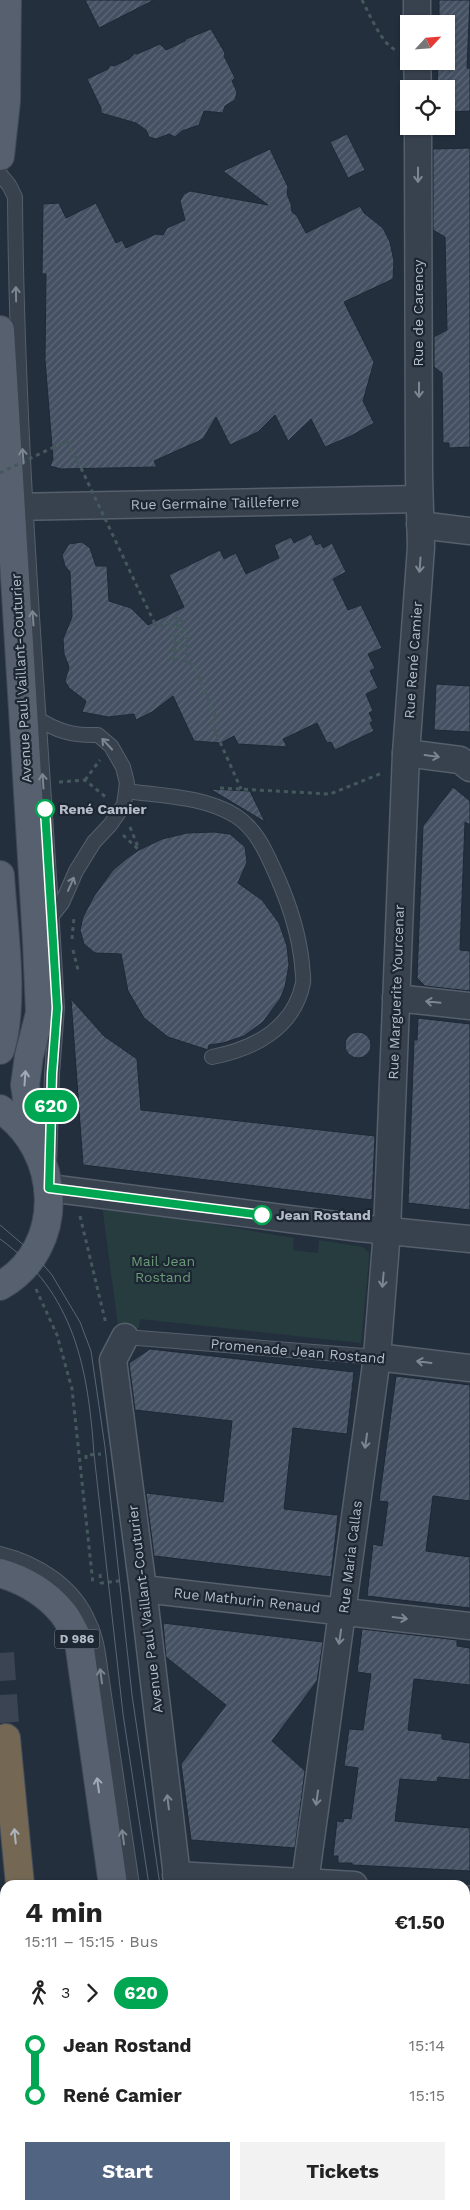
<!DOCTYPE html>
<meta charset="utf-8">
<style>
:root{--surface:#fff;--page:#f2f2f2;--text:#222;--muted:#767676;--accent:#516482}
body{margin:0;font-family:"Work Sans",sans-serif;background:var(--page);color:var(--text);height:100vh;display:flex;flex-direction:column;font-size:19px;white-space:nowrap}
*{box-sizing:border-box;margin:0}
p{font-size:16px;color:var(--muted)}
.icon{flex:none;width:28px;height:28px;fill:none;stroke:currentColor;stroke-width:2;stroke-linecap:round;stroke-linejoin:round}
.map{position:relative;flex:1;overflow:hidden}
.side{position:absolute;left:0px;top:1880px;width:470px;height:330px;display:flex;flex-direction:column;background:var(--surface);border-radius:15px 15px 0 0;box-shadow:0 1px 4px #0004}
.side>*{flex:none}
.badge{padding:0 10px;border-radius:16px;font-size:18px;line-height:32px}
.needle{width:32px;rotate:64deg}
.controls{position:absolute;left:400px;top:15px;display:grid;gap:10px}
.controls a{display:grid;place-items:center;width:55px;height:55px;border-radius:0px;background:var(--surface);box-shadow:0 1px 4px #0004;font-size:25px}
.map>.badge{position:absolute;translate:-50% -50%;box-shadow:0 0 0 2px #fff}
.legs{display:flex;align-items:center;gap:8px;height:55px;padding:0 25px;font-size:16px}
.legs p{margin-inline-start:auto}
.overview{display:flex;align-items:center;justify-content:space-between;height:85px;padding:0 25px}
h1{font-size:28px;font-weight:700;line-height:38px}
.cta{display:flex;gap:10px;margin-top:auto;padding:10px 25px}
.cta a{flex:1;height:58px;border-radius:0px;background:var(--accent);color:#fff;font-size:20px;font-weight:700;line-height:58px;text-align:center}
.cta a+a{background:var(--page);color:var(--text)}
ul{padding:0 25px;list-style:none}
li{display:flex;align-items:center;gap:18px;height:50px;font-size:19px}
li i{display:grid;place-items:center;width:8px;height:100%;margin:0 6px;background:currentColor}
li i::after{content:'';width:12px;height:12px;margin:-6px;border:4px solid;border-radius:50%;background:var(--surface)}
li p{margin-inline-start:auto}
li:first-child i{background:linear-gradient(#0000 50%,currentColor 0)}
li:last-child i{background:linear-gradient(currentColor 50%,#0000 0)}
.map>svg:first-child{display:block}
.park{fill:#263c3f}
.building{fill:url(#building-hatch);stroke:#1f2835}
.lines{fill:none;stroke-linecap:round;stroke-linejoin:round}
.motorway-tunnel{stroke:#3a4453;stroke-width:28;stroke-dasharray:28 14;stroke-linecap:butt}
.service-casing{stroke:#565f6c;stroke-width:16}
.minor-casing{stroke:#565f6c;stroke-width:29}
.tertiary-casing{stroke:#565f6c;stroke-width:30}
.primary-casing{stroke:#414a57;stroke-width:30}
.motorway-casing{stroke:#434c59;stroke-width:30}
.path{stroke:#44595c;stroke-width:3;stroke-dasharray:4 4;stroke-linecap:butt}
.service{stroke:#38414e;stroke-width:14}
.minor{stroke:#38414e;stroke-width:26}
.tertiary{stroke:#38414e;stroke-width:28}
.primary{stroke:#56606e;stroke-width:28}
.motorway{stroke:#746855;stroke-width:28}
.tram{stroke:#5a6575;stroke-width:1}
.path-bridge{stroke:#44595c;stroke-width:3;stroke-dasharray:4 4;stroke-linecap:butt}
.oneway{stroke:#7c8592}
.oneway2{stroke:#a1aab7}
.oneway3{stroke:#aeb4bd}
.line-1-casing{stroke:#fff;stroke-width:11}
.line-1{stroke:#00a651;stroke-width:8}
.stop-1-dot{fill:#fff;stroke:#00a651;stroke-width:2.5}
.labels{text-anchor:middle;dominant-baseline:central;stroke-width:4.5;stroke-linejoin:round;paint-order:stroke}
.shield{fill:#1d2633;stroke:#878f9c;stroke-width:1}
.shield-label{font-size:12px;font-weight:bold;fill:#b4bcc9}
.street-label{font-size:14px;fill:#b4bcc9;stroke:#1d2633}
.stop-label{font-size:14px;font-weight:bold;fill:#b4bcc9;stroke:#1d2633;text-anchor:start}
.park-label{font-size:14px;fill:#6b9a76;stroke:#1d2633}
</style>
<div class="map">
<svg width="470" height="2210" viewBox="0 0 470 2210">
<defs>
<pattern id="building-hatch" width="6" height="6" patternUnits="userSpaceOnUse" patternTransform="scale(1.25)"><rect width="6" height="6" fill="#455162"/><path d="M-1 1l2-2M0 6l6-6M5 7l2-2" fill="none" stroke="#5d6877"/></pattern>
</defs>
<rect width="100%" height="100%" fill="#242f3e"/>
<path class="park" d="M102,1205L294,1238L293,1250L318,1253L319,1240L363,1247L369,1253V1260L361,1343L140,1319L139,1328L118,1326Z"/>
<g class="building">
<path d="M85,0H154L99,28Z"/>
<path d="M439,0H470L467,68H470V111L446,112V89H437L438,67H439L440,61H446V19L439,18Z"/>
<path d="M211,29L225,53L224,56L235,78L232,81L237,92L235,100L225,106L223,113L204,111L199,125L182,131L175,137L169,134L156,139L149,137L146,130L136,123L101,113V108L87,79L108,69L110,65L114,66L129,59L135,53L137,54L160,44L166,50L185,41L186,39Z"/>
<path d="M347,134L365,170L348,178L330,142Z"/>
<path d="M470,148V447L449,448V443H443L442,373L434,367V337L447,330L445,237L433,230V149Z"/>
<path d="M270,149L288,187L287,194L291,204L292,212L297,216L306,233L360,206L364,213L383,228L390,242L394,261L393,279L344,302L374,362L363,401L374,423L351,436L325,447L311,419L288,441L275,415L258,432L230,445L216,417L203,439L154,461L157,467L61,469L50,466L53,459L45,360L46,274H42L43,204L59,203L66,218L96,203L116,243L122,240L126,248L156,234L163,235L167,228L185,220L180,201L184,194L190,191L268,205L223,171Z"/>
<path d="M311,534L316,545L321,543L323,548L332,543L346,572L333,579L348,610L361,605L382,648L368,654L375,668L370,671L378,688L366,694L373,711L369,713L373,721L370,723L374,731L335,750L331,742L327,743L317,723L283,739L287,747L238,744L234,736L221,743L194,741L173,696L152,712L136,720L134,714L108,717L82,712L86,701L69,688L65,681L69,667L64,654L63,639L72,617L70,572L65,566L62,555L69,544L82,542L90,548L96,566H107L109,601L131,608L148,625L184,607L169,575L220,550L224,559L236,553L246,574L279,558L274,545L291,537L294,543Z"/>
<path d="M436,684L470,686V732L434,730Z"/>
<path d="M453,787L470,801V825L465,822L460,950L470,951V991L425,986L417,978L423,826Z"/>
<path d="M210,789L250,791L265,822Z"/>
<path d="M214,832L230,834L245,847L247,862L238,883L262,900L279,923L287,946L289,965L285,987L280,999L263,1022L244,1036L223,1043L209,1045L208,1050L168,1037L144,1018L128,991L121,954L95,953L84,944L80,930L83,917L94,896L113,870L126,859L139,850L162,839L187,833Z"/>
<path d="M71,999L104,1036L137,1059L141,1110L375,1136L372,1200L83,1165Z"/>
<path d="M418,1018L470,1024V1210L408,1203L414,1040H417Z"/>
<circle cx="358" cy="1045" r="13"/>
<path d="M150,1349L354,1372L347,1434L293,1428L284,1509L338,1515L331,1577L154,1556L146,1493L223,1502L232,1421L135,1410L129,1363Z"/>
<path d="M396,1376L470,1385V1501L433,1496L426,1551L470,1557V1608L367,1596L373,1544L382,1546L388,1502L379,1501Z"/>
<path d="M163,1623L323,1642L317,1681L272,1741L305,1771L295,1848L191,1840L181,1764L226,1705L166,1657Z"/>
<path d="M362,1629L457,1640V1646L470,1648V1685L414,1679L408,1730L442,1734V1739L470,1743V1780L438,1777L437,1782L400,1779L395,1821L470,1828V1871L352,1865V1863H338V1856H333L337,1821L343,1822L344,1818L351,1819L358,1768L344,1766L349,1729L363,1730L371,1674L357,1672Z"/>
</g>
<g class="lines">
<path class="motorway-tunnel" d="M0,1653L6,1738"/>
<g class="service-casing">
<g id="service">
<path d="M0,174L9,185L15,197C17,468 42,738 57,1008L52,1074L49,1165"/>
<path d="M35,717C56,731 73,736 98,735L111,746L123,767L127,783L124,805L110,825L94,842L76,871L62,903L50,918"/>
<path d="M126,791C162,796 204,796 236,816C259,831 268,857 279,881C291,909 299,935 302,964C302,970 304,977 303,983C294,1028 254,1049 212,1057"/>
<path d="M125,1337L377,1357"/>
<path d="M0,1554C37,1563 74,1586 89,1623C96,1637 98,1653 100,1668L132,1885"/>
</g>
</g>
<g class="minor-casing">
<g id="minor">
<path d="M417,0V24"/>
<path d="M417,61L418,89"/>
<path d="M418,126L419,476L421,547L406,753L460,760L470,768"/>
<path d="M11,507L419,499"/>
<path d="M420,525L470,531"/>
<path d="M396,998L470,1006"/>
<path d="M49,1188L359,1228L470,1239"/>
<path d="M125,1337L113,1360L143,1589L178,1885"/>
<path d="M377,1357L470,1368"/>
<path d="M143,1589L470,1626"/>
<path d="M176,1875L354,1885"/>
<path d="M305,1882L377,1357L387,1231L406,753"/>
<path d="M465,2143H470"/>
<path d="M239,2205L240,2210"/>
</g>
</g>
<g class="tertiary-casing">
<g id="tertiary">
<path d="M465,1904L470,1900"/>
<path d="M196,2205L197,2210"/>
</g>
</g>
<g class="primary-casing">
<g id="primary">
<path d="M0,156L6,101L7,0"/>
<path d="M0,330L37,941L40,1013L29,1056L25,1085L34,1143"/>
<path d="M0,875C3,926 15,1003 0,1050"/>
<path d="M0,1109C62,1149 68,1248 0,1286"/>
<path d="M0,1573C24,1580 46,1593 62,1612C69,1620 74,1632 79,1642L113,1885"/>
<path d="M181,2205L182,2210"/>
</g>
</g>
<g class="motorway-casing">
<g id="motorway">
<path d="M6,1738L20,1885"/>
<path d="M0,2189L4,2210"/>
<path d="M69,2205L71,2210"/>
<path d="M153,2205L154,2210"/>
</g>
</g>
<g class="path">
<path d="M362,0C369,13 382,45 396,50"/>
<path d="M52,448L67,441L81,468"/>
<path d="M154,622L157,627L170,621L175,642L173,659H179L180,637L176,619L181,618L186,638V663L194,665L215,716L212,724L241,789"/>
<path d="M85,780L100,760"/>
<path d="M59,782L85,780L108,799"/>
<path d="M220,788L330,794L382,773"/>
<path d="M130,827L138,847"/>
<path d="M123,835L139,850"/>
<path d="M72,939L74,917"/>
<path d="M73,950L78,970"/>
<path d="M80,1216L106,1324"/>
<path d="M36,1289L57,1335L72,1389L93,1584"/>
<path d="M86,1459V1455L101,1454"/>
<path d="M100,1574L101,1583L119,1581"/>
</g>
<use href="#service" class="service"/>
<use href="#minor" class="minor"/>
<use href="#tertiary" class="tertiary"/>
<use href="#primary" class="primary"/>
<use href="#motorway" class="motorway"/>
<g class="tram">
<path d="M0,1225L33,1253L52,1275L80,1322L91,1351L105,1447L132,1695L160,1885"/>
<path d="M0,1239C75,1293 88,1369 94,1454L123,1714L149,1885"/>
<path d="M212,2205L213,2210"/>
<path d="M222,2205L223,2210"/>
</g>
<g class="path-bridge">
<path d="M81,468L154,622"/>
<path d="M0,473L52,448"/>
</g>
</g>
<defs><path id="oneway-shaft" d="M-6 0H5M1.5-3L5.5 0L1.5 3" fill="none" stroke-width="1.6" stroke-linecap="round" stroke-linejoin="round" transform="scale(1.25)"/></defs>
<g class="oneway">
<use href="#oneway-shaft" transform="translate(418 175) rotate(90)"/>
<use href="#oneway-shaft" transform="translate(16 294) rotate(-91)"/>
<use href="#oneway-shaft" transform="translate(419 390) rotate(90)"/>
<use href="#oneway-shaft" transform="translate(23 456) rotate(-94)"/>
<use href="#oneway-shaft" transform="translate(420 565) rotate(94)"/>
<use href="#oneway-shaft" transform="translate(33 618) rotate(-94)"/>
<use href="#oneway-shaft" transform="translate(107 744) rotate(-133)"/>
<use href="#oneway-shaft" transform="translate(432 756) rotate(8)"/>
<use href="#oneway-shaft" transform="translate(43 781) rotate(-94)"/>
<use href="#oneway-shaft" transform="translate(71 884) rotate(-66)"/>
<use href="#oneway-shaft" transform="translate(433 1002) rotate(-174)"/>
<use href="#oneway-shaft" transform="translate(383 1280) rotate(95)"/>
<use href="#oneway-shaft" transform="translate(424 1362) rotate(-173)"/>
<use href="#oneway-shaft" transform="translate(366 1441) rotate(98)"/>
<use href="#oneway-shaft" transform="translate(400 1618) rotate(7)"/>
<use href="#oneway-shaft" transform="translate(340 1637) rotate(98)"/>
<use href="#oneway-shaft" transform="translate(101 1676) rotate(-98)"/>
<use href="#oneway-shaft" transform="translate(317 1798) rotate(98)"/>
<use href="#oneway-shaft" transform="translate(168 1802) rotate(-97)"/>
<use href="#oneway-shaft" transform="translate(123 1837) rotate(-98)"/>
</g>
<g class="oneway2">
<use href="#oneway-shaft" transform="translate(25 1078) rotate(-86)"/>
<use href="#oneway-shaft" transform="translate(98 1785) rotate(-98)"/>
</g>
<use class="oneway3" href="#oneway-shaft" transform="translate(15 1836) rotate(-96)"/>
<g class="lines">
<g class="line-1-casing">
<path id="line-1" d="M45,809L57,1008L52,1074L49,1188L262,1215"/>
</g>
<use href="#line-1" class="line-1"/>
</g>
<g class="stop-1-dot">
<circle cx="45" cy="809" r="9"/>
<circle cx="262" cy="1215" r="9"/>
</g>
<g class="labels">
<rect class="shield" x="54.5" y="1629.5" width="45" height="19" rx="4"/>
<g class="shield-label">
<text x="77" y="1639">D 986</text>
</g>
<g class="street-label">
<text transform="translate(418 313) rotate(-90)">Rue de Carency</text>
<text transform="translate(215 503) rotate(-1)">Rue Germaine Tailleferre</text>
<text transform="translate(413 660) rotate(-86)">Rue René Camier</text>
<text transform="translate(21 678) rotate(-93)">Avenue Paul Vaillant-Couturier</text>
<text transform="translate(396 992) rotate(-88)">Rue Marguerite Yourcenar</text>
<text transform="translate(298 1351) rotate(5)">Promenade Jean Rostand</text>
<text transform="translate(350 1557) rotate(-83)">Rue Maria Callas</text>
<text transform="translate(247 1600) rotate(6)">Rue Mathurin Renaud</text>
<text transform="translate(145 1609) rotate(-97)">Avenue Paul Vaillant-Couturier</text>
</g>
<g class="stop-label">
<text x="59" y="809">René Camier</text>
<text x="276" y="1215">Jean Rostand</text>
</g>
<g class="park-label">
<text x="163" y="1261">Mail Jean<tspan x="163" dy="16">Rostand</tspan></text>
</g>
</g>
</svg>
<div class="controls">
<a><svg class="needle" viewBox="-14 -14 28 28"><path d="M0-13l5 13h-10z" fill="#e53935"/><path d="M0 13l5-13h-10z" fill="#767676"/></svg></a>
<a><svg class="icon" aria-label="locate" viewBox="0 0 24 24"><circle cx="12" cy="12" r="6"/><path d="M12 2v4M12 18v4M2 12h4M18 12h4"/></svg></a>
</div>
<b class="badge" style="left:51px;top:1106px;background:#00a651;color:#fff">620</b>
<section class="side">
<div class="overview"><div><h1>4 min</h1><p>15:11 – 15:15 · Bus</p></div><b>€1.50</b></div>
<div class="legs"><svg class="icon" aria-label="walk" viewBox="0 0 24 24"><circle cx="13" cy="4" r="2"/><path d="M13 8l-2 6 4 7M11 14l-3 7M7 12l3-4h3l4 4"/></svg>3<svg class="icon" aria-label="forward" viewBox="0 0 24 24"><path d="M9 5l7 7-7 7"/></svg><b class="badge" style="background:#00a651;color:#fff">620</b></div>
<ul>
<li><i style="color:#00a651"></i><b>Jean Rostand</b><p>15:14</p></li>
<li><i style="color:#00a651"></i><b>René Camier</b><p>15:15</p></li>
</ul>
<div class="cta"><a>Start</a><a>Tickets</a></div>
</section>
</div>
